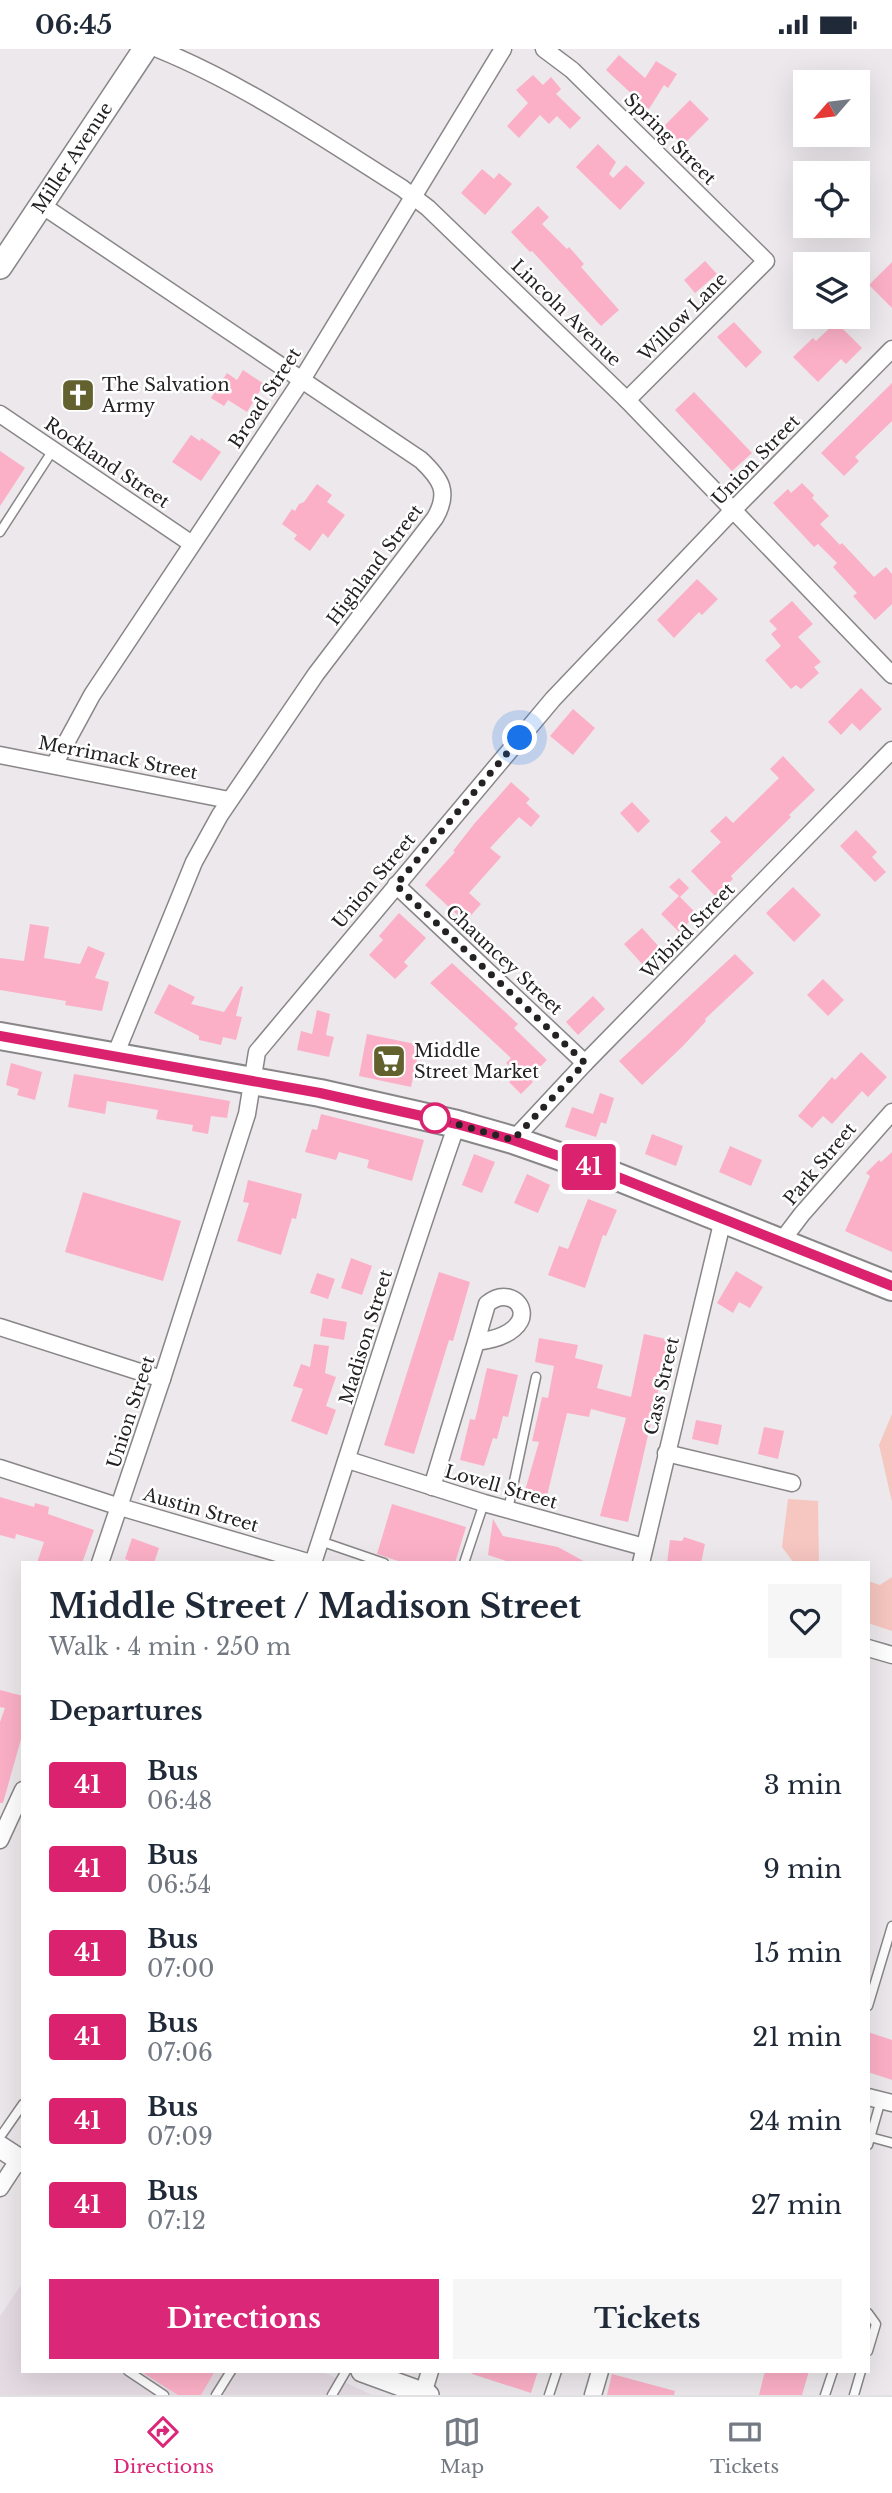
<!DOCTYPE html>
<meta charset="utf-8">
<style>
:root{--surface:#fff;--page:#f6f6f7;--text:#1f2937;--muted:#747a83;--line:#e0e1e3;--accent:#db2777}
body{margin:0;font-family:"Libre Baskerville",serif;background:var(--page);color:var(--text);height:100vh;display:flex;flex-direction:column;font-size:26px;white-space:nowrap}
*{box-sizing:border-box;margin:0}
p{font-size:23px;color:var(--muted)}
.icon{flex:none;width:38px;height:38px;fill:none;stroke:currentColor;stroke-width:2;stroke-linecap:round;stroke-linejoin:round}
.map{position:relative;flex:1;overflow:hidden}
.details{position:absolute;left:21px;top:1512px;width:849px;height:812px;display:flex;flex-direction:column;background:var(--surface);border-radius:0px;box-shadow:0 7px 28px #0002}
.details>*{flex:none}
.badge{padding:0 14px;border-radius:5px;font-size:24px;line-height:46px}
.needle{width:46px;rotate:242deg}
.controls{position:absolute;left:793px;top:21px;display:grid;gap:14px}
.controls a{display:grid;place-items:center;width:77px;height:77px;border-radius:0px;background:var(--surface);box-shadow:0 7px 28px #0002;font-size:35px}
.you{position:absolute;width:35px;height:35px;margin:-18px;border:5px solid #fff;border-radius:50%;background:#1a73e8;box-shadow:0 0 0 10px #1a73e833}
.map>.badge{position:absolute;translate:-50% -50%;box-shadow:0 0 0 4px #fff}
h2{padding:0 28px;font-size:26px;line-height:63px}
.round{display:grid;place-items:center;flex:none;width:74px;height:74px;border-radius:0px;background:var(--page)}
.summary{display:flex;align-items:center;justify-content:space-between;height:119px;padding:0 28px}
h1{font-size:33px;font-weight:700;line-height:52px}
.action{display:flex;gap:14px;margin-top:auto;padding:14px 28px}
.action a{flex:1;height:80px;border-radius:0px;background:var(--accent);color:#fff;font-size:28px;font-weight:700;line-height:80px;text-align:center}
.action a+a{background:var(--page);color:var(--text)}
ul{padding:0;list-style:none}
li{display:flex;align-items:center;gap:21px;height:84px;padding:0 28px}
li div{flex:1}
li b{display:block;font-size:26px}
li em{font-style:normal}
li .badge{min-width:77px;font-weight:700;text-align:center}
.status{display:flex;justify-content:space-between;align-items:center;height:49px;padding:0 35px;background:var(--surface);direction:ltr}
.status svg{height:19px;fill:currentColor}
.tabs{display:flex;justify-content:space-around;align-items:center;height:98px;border-top:2px solid var(--line);background:var(--surface);font-size:19px;color:var(--muted)}
.tabs a{display:grid;justify-items:center;gap:4px}
.tabs .on{color:var(--accent)}
.map>svg:first-child{display:block}
.built{fill:#e5dbe3}
.green{fill:#f6c6c0}
.building{fill:#fcb0c7}
.lines{fill:none;stroke-linecap:round;stroke-linejoin:round}
.service-casing{stroke:#898688;stroke-width:11}
.minor-casing{stroke:#898688;stroke-width:19}
.tertiary-casing{stroke:#898688;stroke-width:24}
.secondary-casing{stroke:#898688;stroke-width:26}
.primary-casing{stroke:#898688;stroke-width:30}
.service{stroke:#fff;stroke-width:8}
.minor{stroke:#fff;stroke-width:16}
.tertiary{stroke:#fff;stroke-width:21}
.secondary{stroke:#fff;stroke-width:23}
.primary{stroke:#fff;stroke-width:26}
.line-casing{stroke:#fff;stroke-width:16}
.line{stroke:#da226e;stroke-width:10}
.walk{stroke:#242223;stroke-width:7;stroke-dasharray:0 12.6}
.stop-dot{fill:#fff;stroke:#da226e;stroke-width:3.5}
.labels{text-anchor:middle;dominant-baseline:central;stroke-width:5;stroke-linejoin:round;paint-order:stroke}
.street-label{font-size:18px;fill:#242223;stroke:#fff}
.poi-label{font-size:18px;fill:#242223;stroke:#fff;text-anchor:start}
</style>
<div class="status"><b>06:45</b><svg viewBox="0 0 49 12"><path d="M0 12V9h3v3zM5 12V6h3v6zM10 12V3h3v9zM15 12V0h3v12zM26 1h20v11H26zM47 4h2v5h-2z"/></svg></div>
<div class="map">
<svg width="892" height="2346" viewBox="0 0 892 2346">
<rect width="100%" height="100%" fill="#ece8ec"/>
<path class="built" d="M23,2233V2322H321L372,2346H0V2267Z"/>
<g class="green">
<path d="M892,1365V1453L879,1396Z"/>
<path d="M788,1450L818,1452L819,1514H794L782,1498Z"/>
<path d="M892,1528V1582L868,1574V1532L880,1536Z"/>
</g>
<g class="building">
<path d="M619,6L645,29L656,12L677,25L668,39L664,36L649,60L633,49L634,47L606,21Z"/>
<path d="M533,26L543,36L551,28L561,40L556,45L581,69L570,80L557,67L549,75L540,66L519,89L507,77L528,54L516,41Z"/>
<path d="M690,51L709,70L683,96L664,77Z"/>
<path d="M598,95L616,113L609,125L613,129L626,116L645,134L620,161L576,118Z"/>
<path d="M482,120L494,130L499,124L512,135L485,166L461,144Z"/>
<path d="M538,157L549,168L542,175L567,200L569,198L584,215L581,218L619,261L601,277L532,202L530,203L511,183Z"/>
<path d="M705,212L717,225L695,244L684,231Z"/>
<path d="M892,213V259L869,236Z"/>
<path d="M734,273L762,303L746,319L717,288Z"/>
<path d="M836,273L862,299L846,315L841,310L818,333L793,308L813,289L816,292Z"/>
<path d="M243,321L264,335L247,363L228,351L224,357L211,349L227,324L237,331Z"/>
<path d="M892,334V372L855,408L859,412L844,427L821,404Z"/>
<path d="M694,343L752,404L732,422L675,361Z"/>
<path d="M191,386L200,392L201,389L221,403L201,432L172,413Z"/>
<path d="M0,402L25,419L0,457Z"/>
<path d="M802,434L814,446L812,449L829,467L820,475L840,496L842,494L874,528L886,518L892,525V555L875,571L853,547L857,544L833,518L837,514L818,495L814,498L773,454L788,440L791,444Z"/>
<path d="M317,435L332,446L327,453L345,466L328,489L323,484L310,502L294,490L297,486L282,475L292,460L295,462L299,455L304,453Z"/>
<path d="M697,530L718,550L702,566L699,563L674,589L657,571Z"/>
<path d="M792,552L813,575L798,588L821,613L814,618L819,624L801,640L796,636L791,640L765,611L781,597L771,585L777,580L769,572Z"/>
<path d="M861,639L882,660L860,682L852,674L841,686L828,673Z"/>
<path d="M573,660L595,679L573,706L550,687Z"/>
<path d="M783,707L815,741L789,766L791,768L731,827L733,830L715,847L691,822L721,793L710,782L726,767L733,774L779,729L770,720Z"/>
<path d="M511,733L530,750L526,754L540,767L531,778L519,768L490,799L501,808L469,844L481,855L465,873L425,836L455,803L453,802L474,775Z"/>
<path d="M632,753L650,772L638,784L620,764Z"/>
<path d="M856,781L877,803L872,808L886,823L875,833L840,797Z"/>
<path d="M679,829L689,839L680,848L697,865L679,883L661,865L679,847L669,838Z"/>
<path d="M793,838L821,866L794,893L766,864Z"/>
<path d="M399,864L426,889L404,913L408,917L395,930L369,906L383,891L379,887Z"/>
<path d="M30,875L49,878L44,909L80,915L88,897L105,904L95,929L109,933L102,962L65,956L66,952L0,941V909L24,912Z"/>
<path d="M642,879L661,900L643,916L624,895Z"/>
<path d="M735,905L754,924L705,970L706,972L683,997L642,1036L619,1012Z"/>
<path d="M452,914L518,975L514,979L547,1011L529,1029L533,1033L521,1045L509,1033L518,1025L506,1014L511,1009L430,934Z"/>
<path d="M823,930L844,951L828,967L807,946Z"/>
<path d="M169,935L195,948L191,955L224,963L241,937L243,938L236,967L242,968L236,991L223,988L221,996L199,991V987L154,964Z"/>
<path d="M593,947L605,960L578,986L566,973Z"/>
<path d="M317,961L330,965L326,986L334,988L329,1008L297,1001L301,982L312,985Z"/>
<path d="M367,985L420,996L411,1038L359,1027Z"/>
<path d="M861,1003L887,1028L868,1048L862,1042L832,1075L823,1067L812,1079L798,1067L832,1028L835,1031Z"/>
<path d="M11,1014L42,1023L35,1051L17,1046L19,1040L6,1036Z"/>
<path d="M74,1025L230,1052L227,1069L211,1067L208,1085L192,1082L193,1076L156,1070L158,1061L107,1052L105,1065L68,1058Z"/>
<path d="M600,1044L614,1049L606,1075L601,1073L596,1088L565,1078L572,1058L593,1065Z"/>
<path d="M321,1065L424,1091L412,1132L367,1119L369,1111L339,1103L336,1111L305,1103L312,1080L317,1081Z"/>
<path d="M652,1085L683,1097L676,1117L645,1105Z"/>
<path d="M730,1097L762,1111L751,1137L719,1123Z"/>
<path d="M892,1103V1203L845,1182L870,1127L866,1124L879,1111L881,1113Z"/>
<path d="M474,1105L495,1113L482,1144L462,1136Z"/>
<path d="M527,1125L550,1136L538,1164L514,1154Z"/>
<path d="M248,1131L302,1145L296,1170L292,1169L281,1206L237,1192L249,1154L243,1153Z"/>
<path d="M83,1143L181,1172L163,1232L65,1203Z"/>
<path d="M588,1150L617,1161L606,1187L603,1186L585,1239L548,1226L559,1197L568,1200Z"/>
<path d="M351,1209L372,1217L362,1246L341,1239Z"/>
<path d="M736,1222L763,1238L750,1259L739,1253L733,1264L717,1254Z"/>
<path d="M439,1223L470,1233L453,1292L449,1291L414,1405L384,1396Z"/>
<path d="M317,1224L335,1230L328,1250L310,1244Z"/>
<path d="M323,1269L347,1273L344,1291L320,1287Z"/>
<path d="M644,1285L670,1291L628,1473L600,1467L626,1369L591,1360L589,1368L567,1364L546,1451L524,1445L539,1393L532,1392L542,1348L548,1349L554,1317L535,1313L539,1289L578,1296L575,1309L603,1316L597,1339L631,1348Z"/>
<path d="M314,1295L329,1297L325,1324L336,1328L326,1357L336,1361L327,1386L291,1372L303,1340L293,1337L301,1315L310,1318Z"/>
<path d="M487,1319L518,1326L508,1368L503,1367L497,1390L493,1389L484,1417L460,1411L470,1370L475,1371Z"/>
<path d="M696,1371L722,1376L718,1396L692,1390Z"/>
<path d="M764,1378L784,1382L778,1410L758,1405Z"/>
<path d="M0,1448L34,1458L35,1454L49,1458L48,1465L94,1481L82,1514H37L44,1493L16,1485L15,1490L0,1486Z"/>
<path d="M392,1455L466,1478L455,1514H404L377,1505Z"/>
<path d="M493,1470L503,1487L558,1498L587,1514H512L488,1506Z"/>
<path d="M684,1488L705,1495L701,1514H667L670,1491L682,1492Z"/>
<path d="M132,1489L159,1499L154,1514H134L125,1510Z"/>
<path d="M0,1641L23,1647V1683L3,1754H0V1673L5,1659L0,1658Z"/>
<path d="M868,1983L892,1991V2031L868,2023Z"/>
<path d="M140,2322H215L201,2346H178Z"/>
<path d="M473,2322H538L531,2344L472,2325Z"/>
<path d="M765,2322H809L802,2346H759Z"/>
<path d="M612,2325L675,2342L674,2346H607Z"/>
</g>
<g class="lines">
<g class="service-casing">
<g id="service">
<path d="M0,483L53,401"/>
<path d="M508,1461L536,1328"/>
<path d="M320,1492L384,1514"/>
<path d="M464,1514L484,1454"/>
<path d="M868,1957L892,1877"/>
<path d="M0,2088L23,2055"/>
<path d="M870,2088L892,2094"/>
<path d="M868,2096L881,2051"/>
<path d="M868,2264L876,2275L868,2302"/>
<path d="M128,2322L164,2346"/>
<path d="M216,2346L231,2322"/>
<path d="M332,2346L346,2322"/>
<path d="M549,2346L557,2322"/>
<path d="M825,2346L833,2322"/>
<path d="M854,2346L861,2322"/>
</g>
</g>
<g class="minor-casing">
<g id="minor">
<path d="M158,0C244,35 323,89 402,139L428,159L627,351L892,626"/>
<path d="M544,0L572,21L766,212L627,351"/>
<path d="M40,155L421,411C441,430 450,443 435,469L316,625L220,766L194,813L114,1009"/>
<path d="M0,365L192,495"/>
<path d="M0,706L229,751"/>
<path d="M54,716L92,646L303,329L503,0"/>
<path d="M396,836L585,1014"/>
<path d="M513,1091L585,1014L892,701"/>
<path d="M780,1194L802,1165L892,1063"/>
<path d="M0,1278L162,1330"/>
<path d="M666,1404L792,1434"/>
<path d="M348,1411L484,1454L644,1498"/>
<path d="M0,1419L120,1458L311,1514"/>
<path d="M432,1438L476,1293C551,1284 518,1229 487,1255L476,1293"/>
<path d="M100,1514L162,1330L247,1065L257,1003L553,650L733,461L892,300"/>
<path d="M313,1514C361,1367 406,1220 457,1075"/>
<path d="M641,1514L723,1170"/>
<path d="M868,1599L892,1606"/>
<path d="M0,1791L23,1741"/>
<path d="M868,2048L892,2054"/>
<path d="M0,2139L19,2110"/>
<path d="M423,2345L430,2322"/>
<path d="M593,2346L600,2322"/>
</g>
</g>
<g class="tertiary-casing">
<g id="tertiary">
<path d="M0,2098L23,2113"/>
<path d="M362,2322L428,2346"/>
</g>
</g>
<g class="secondary-casing">
<g id="secondary">
<path id="s1" d="M0,218L145,0"/>
</g>
</g>
<g class="primary-casing">
<path id="primary" d="M0,987L320,1044L457,1075L513,1091L610,1125L892,1238"/>
</g>
<use href="#service" class="service"/>
<use href="#minor" class="minor"/>
<use href="#tertiary" class="tertiary"/>
<use href="#secondary" class="secondary"/>
<use href="#primary" class="primary"/>
</g>
<g class="lines">
<g class="line-casing">
<path id="line" d="M0,987L320,1044L457,1075L513,1091L610,1125L892,1237"/>
</g>
<use href="#line" class="line"/>
<path class="walk" d="M435,1069L513,1091L585,1014L396,836L520,689"/>
</g>
<defs>
<g id="church-square" transform="scale(1.75)"><rect x="-9" y="-9" width="18" height="18" rx="4" fill="#63622f" stroke="#fff"/><path d="M-1.2-6h2.4v3.5h3.3v2.4h-3.3V6h-2.4V-.1h-3.3v-2.4h3.3Z" fill="#fff"/></g>
<g id="supermarket-square" transform="scale(1.75)"><rect x="-9" y="-9" width="18" height="18" rx="4" fill="#63622f" stroke="#fff"/><path d="M-6-5.5h2.5l.6 2H6L4.5 2H-2.5L-4.4-4H-6ZM-1.5 3.2a1.3 1.3 0 1 0 .1 0ZM3 3.2a1.3 1.3 0 1 0 .1 0Z" fill="#fff"/></g>
</defs>
<g fill-rule="evenodd">
<use href="#church-square" x="78" y="346"/>
<use href="#supermarket-square" x="389" y="1012"/>
</g>
<circle class="stop-dot" cx="435" cy="1069" r="14"/>
<g class="labels">
<g class="street-label">
<text transform="translate(670 90) rotate(45)">Spring Street</text>
<text stroke="none"><textPath href="#s1" startOffset="131">Miller Avenue</textPath></text>
<text transform="translate(566 264) rotate(44)">Lincoln Avenue</text>
<text transform="translate(683 268) rotate(-45)">Willow Lane</text>
<text transform="translate(265 349) rotate(-57)">Broad Street</text>
<text transform="translate(756 411) rotate(-46)">Union Street</text>
<text transform="translate(107 414) rotate(34)">Rockland Street</text>
<text transform="translate(375 516) rotate(-53)">Highland Street</text>
<text transform="translate(118 709) rotate(11)">Merrimack Street</text>
<text transform="translate(374 832) rotate(-50)">Union Street</text>
<text transform="translate(688 882) rotate(-46)">Wibird Street</text>
<text transform="translate(504 911) rotate(43)">Chauncey Street</text>
<text transform="translate(820 1115) rotate(-50)">Park Street</text>
<text transform="translate(366 1288) rotate(-73)">Madison Street</text>
<text transform="translate(662 1337) rotate(-77)">Cass Street</text>
<text transform="translate(131 1363) rotate(-72)">Union Street</text>
<text transform="translate(501 1438) rotate(16)">Lovell Street</text>
<text transform="translate(201 1461) rotate(16)">Austin Street</text>
</g>
<g class="poi-label">
<text x="102" y="336">The Salvation<tspan x="102" dy="21">Army</tspan></text>
<text x="414" y="1002">Middle<tspan x="414" dy="21">Street Market</tspan></text>
</g>
</g>
</svg>
<div class="controls">
<a><svg class="needle" viewBox="-14 -14 28 28"><path d="M0-13l5 13h-10z" fill="#e53935"/><path d="M0 13l5-13h-10z" fill="#747a83"/></svg></a>
<a><svg class="icon" aria-label="locate" viewBox="0 0 24 24"><circle cx="12" cy="12" r="6"/><path d="M12 2v4M12 18v4M2 12h4M18 12h4"/></svg></a>
<a><svg class="icon" aria-label="layers" viewBox="0 0 24 24"><path d="M12 4l9 5-9 5-9-5zM3 14l9 5 9-5"/></svg></a>
</div>
<div class="you" style="left:520px;top:689px"></div>
<b class="badge" style="left:589px;top:1118px;background:#da226e;color:#fff">41</b>
<section class="details">
<div class="summary"><div><h1>Middle Street / Madison Street</h1><p>Walk · 4 min · 250 m</p></div><a class="round"><svg class="icon" aria-label="heart" viewBox="0 0 24 24"><path d="M12 20l-8-8c-3-5 5-10 8-4 3-6 11-1 8 4z"/></svg></a></div>
<h2>Departures</h2>
<ul>
<li><span class="badge" style="background:#da226e;color:#fff">41</span><div><b>Bus</b><p>06:48</p></div><em>3 min</em></li>
<li><span class="badge" style="background:#da226e;color:#fff">41</span><div><b>Bus</b><p>06:54</p></div><em>9 min</em></li>
<li><span class="badge" style="background:#da226e;color:#fff">41</span><div><b>Bus</b><p>07:00</p></div><em>15 min</em></li>
<li><span class="badge" style="background:#da226e;color:#fff">41</span><div><b>Bus</b><p>07:06</p></div><em>21 min</em></li>
<li><span class="badge" style="background:#da226e;color:#fff">41</span><div><b>Bus</b><p>07:09</p></div><em>24 min</em></li>
<li><span class="badge" style="background:#da226e;color:#fff">41</span><div><b>Bus</b><p>07:12</p></div><em>27 min</em></li>
</ul>
<div class="action"><a>Directions</a><a>Tickets</a></div>
</section>
</div>
<nav class="tabs">
<a class="on"><svg class="icon" aria-label="directions" viewBox="0 0 24 24"><path d="M12 3l9 9-9 9-9-9zM9 14v-3h6M13 9l2 2-2 2"/></svg>Directions</a>
<a><svg class="icon" aria-label="map" viewBox="0 0 24 24"><path d="M3 6l6-2 6 2 6-2v14l-6 2-6-2-6 2zM9 4v14M15 6v14"/></svg>Map</a>
<a><svg class="icon" aria-label="tickets" viewBox="0 0 24 24"><path d="M3 7h18v10H3zM15 7v10"/></svg>Tickets</a>
</nav>
